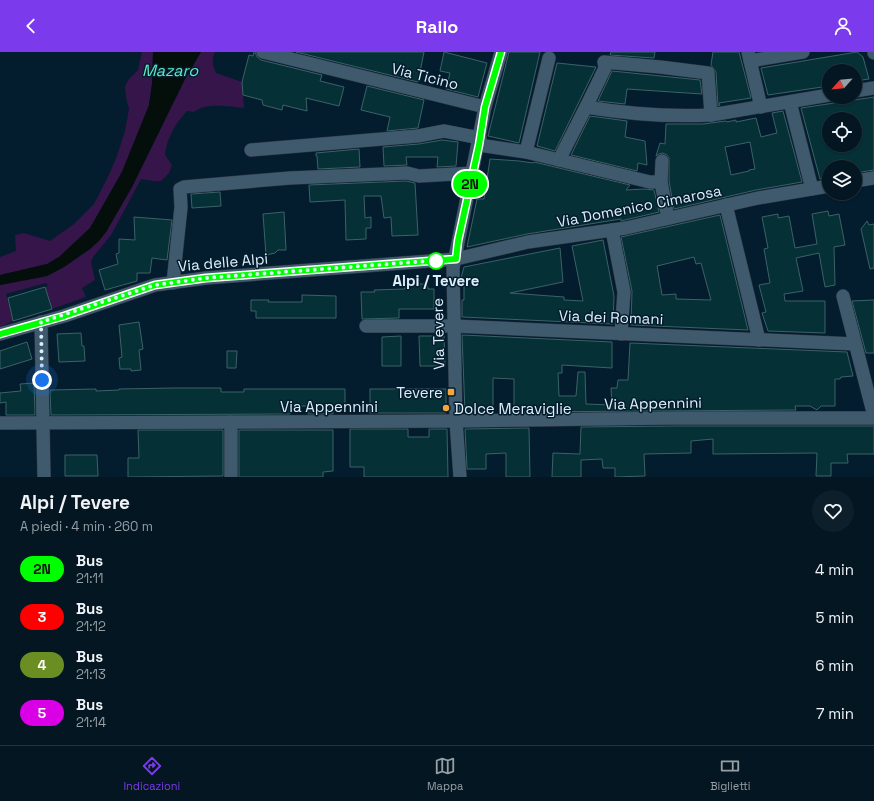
<!DOCTYPE html>
<html lang="it">
<meta charset="utf-8">
<style>
:root{--surface:#031622;--page:#0d1f2a;--text:#f1f3f6;--muted:#979fa5;--line:#243540;--accent:#7c3aed}
body{margin:0;font-family:"Space Grotesk",sans-serif;background:var(--page);color:var(--text);height:100vh;display:flex;flex-direction:column;font-size:15px;white-space:nowrap}
*{box-sizing:border-box;margin:0}
p{font-size:13px;color:var(--muted)}
.icon{flex:none;width:22px;height:22px;fill:none;stroke:currentColor;stroke-width:2;stroke-linecap:round;stroke-linejoin:round}
.map{position:relative;height:425px;overflow:hidden}
.sheet{display:flex;flex-direction:column;background:var(--surface);flex:1}
.sheet>*{flex:none}
.badge{padding:0 8px;border-radius:13px;font-size:14px;line-height:26px}
.needle{width:26px;rotate:243deg}
.controls{position:absolute;left:822px;top:12px;display:grid;gap:8px}
.controls a{display:grid;place-items:center;width:40px;height:40px;border-radius:50%;background:var(--surface);box-shadow:0 1px 3px #0004,0 0 0 1px var(--line);font-size:20px}
.you{position:absolute;width:20px;height:20px;margin:-10px;border:3px solid #fff;border-radius:50%;background:#1a73e8;box-shadow:0 0 0 6px #1a73e833}
.map>.badge{position:absolute;translate:-50% -50%;box-shadow:0 0 0 2px #fff}
.round{display:grid;place-items:center;flex:none;width:42px;height:42px;border-radius:21px;background:var(--page)}
.head{display:flex;align-items:center;justify-content:space-between;height:68px;padding:0 20px}
h1{font-size:19px;font-weight:700;line-height:30px}
ul{padding:0;list-style:none}
li{display:flex;align-items:center;gap:12px;height:48px;padding:0 20px}
li div{flex:1}
li b{display:block;font-size:15px}
li em{font-style:normal}
li .badge{min-width:44px;font-weight:700;text-align:center}
header{display:flex;justify-content:space-between;align-items:center;height:52px;padding:0 20px;background:var(--accent);color:#fff;font-size:18px;font-weight:700}
.tab-bar{display:flex;justify-content:space-around;align-items:center;height:56px;border-top:1px solid var(--line);background:var(--surface);font-size:11px;color:var(--muted)}
.tab-bar a{display:grid;justify-items:center;gap:2px}
.tab-bar .on{color:var(--accent)}
.map>svg:first-child{display:block}
.green{fill:#35154a}
.water{fill:#040f0b}
.building{fill:#053035;stroke:#3b6268;fill-rule:evenodd}
.lines{fill:none;stroke-linecap:round;stroke-linejoin:round}
.minor-casing{stroke:#2d3544;stroke-width:14}
.minor{stroke:#3f5a6d;stroke-width:13}
.line-casing{stroke:#fff;stroke-width:9}
.line{stroke:#0f0;stroke-width:6}
.walk{stroke:#dfeffa;stroke-width:4;stroke-dasharray:0 7.2}
.stop-dot{fill:#fff;stroke:#0f0;stroke-width:2}
.poi-dot{fill:#f1a640;stroke:#041d2e;stroke-width:1.5}
.labels{text-anchor:middle;dominant-baseline:central;stroke-width:3;stroke-linejoin:round;paint-order:stroke}
.street-label{font-size:15px;fill:#dfeffa;stroke:#041d2e}
.stop-label{font-size:15px;font-weight:bold;fill:#dfeffa;stroke:#041d2e}
.poi-label{font-size:15px;fill:#dfeffa;stroke:#041d2e;text-anchor:end}
.water-label{font-size:16px;font-style:italic;fill:#60e9c5;stroke:#041d2e}
</style>
<header><svg class="icon" aria-label="back" viewBox="0 0 24 24"><path d="M15 5l-7 7 7 7"/></svg>Railo<svg class="icon" aria-label="person" viewBox="0 0 24 24"><circle cx="12" cy="8" r="4"/><path d="M4 21q1-7 8-7t8 7"/></svg></header>
<div class="map">
<svg width="874" height="425" viewBox="0 0 874 425">
<rect width="100%" height="100%" fill="#041d2e"/>
<g class="green">
<path d="M142,0H153L152,32L149,53L122,120L90,176L59,205L47,212L0,223V205L16,199L15,183L24,181L50,189L74,172L94,152L108,125L117,104L125,79L129,57L126,45L125,34L130,26L138,18Z"/>
<path d="M201,0H215C211,8 213,14 216,21L242,30L244,56C229,55 207,50 194,60L187,59C176,70 166,88 165,103L172,113L169,121L161,129H153L141,127L111,183L93,205L91,210L95,228L82,236L86,245L52,257L45,235L48,234L46,231L6,242L13,269L0,275V233L47,224L64,215L90,197L106,180L132,135L185,27Z"/>
</g>
<path class="water" d="M153,0H201L185,27L132,135L106,180L99,189L90,197L64,215L47,224L0,233V223L47,212L59,205L90,176L122,120L149,53L152,32Z"/>
<g class="building">
<path d="M254,0H255L257,5L261,8L322,23L320,29L344,35L339,54L306,46L307,59L283,53L282,58L263,53L262,48L243,43L242,30L249,3L253,4Z"/>
<path d="M296,0H424L418,30Z"/>
<path d="M444,0L487,11L478,45L446,37L450,21L440,19Z"/>
<path d="M509,0H540L519,91L488,84Z"/>
<path d="M611,0H655L654,6L610,3Z"/>
<path d="M713,0H739L751,46L719,51L720,53L718,54L716,20L711,13Z"/>
<path d="M857,0L863,5L869,27L855,29V19H829V34L768,43L761,16Z"/>
<path d="M557,11L596,15L555,99L537,94Z"/>
<path d="M612,19L700,28L702,42L627,37L625,52L598,49Z"/>
<path d="M367,34L424,48L418,76L387,79L390,65L361,58Z"/>
<path d="M874,45V118L855,121V115H829V126L820,127L801,56ZM829,67H855V93H829Z"/>
<path d="M783,59L802,130L756,138L674,157L669,129V106L667,103L663,101L659,102L656,104L660,91L665,92L666,72H703L726,69L727,70L736,68V70L756,66L761,85L777,81L772,61ZM750,90L755,117L749,118V119L731,123L725,95Z"/>
<path d="M590,64L627,69L625,85L645,89L647,113L638,111L637,119L571,103Z"/>
<path d="M442,88L458,90L456,114L437,115L438,105H406L407,113L384,114L383,95L419,92Z"/>
<path d="M359,97L360,115L318,117L317,104H316V101Z"/>
<path d="M490,107L519,109L533,111L534,110L630,133L626,138L645,137L654,138L659,160L625,168L621,169V167L527,182L467,195L477,147H484Z"/>
<path d="M406,129L415,131L418,183L392,184L391,165L384,166L381,144H364L365,166L371,165V176H366V187L346,188L345,148L310,150L309,133Z"/>
<path d="M220,140L221,154L192,156L191,142Z"/>
<path d="M828,159L829,164L839,162L845,193L834,195L835,233L825,235L819,201L796,206L803,239L784,242L785,249H825V281L768,279L762,261L766,260L759,233L770,231L764,197L768,196L762,165L778,162V166L789,164L795,196L817,192L812,162Z"/>
<path d="M284,160L286,198H278L275,201L266,203L263,162Z"/>
<path d="M720,163L748,278L631,273L632,239L621,185ZM694,205L696,212L701,211L711,248L676,247V242L662,243L657,214Z"/>
<path d="M134,165L172,168L167,208L152,206L150,221H137V229L105,238L99,218L118,212L116,202L119,201V187L135,188Z"/>
<path d="M867,169L869,173L874,172V216L870,217L861,177Z"/>
<path d="M603,188L614,244L613,272L462,265V248H464V230H461V226L464,215L560,196L563,230L510,241L564,245V248L583,249L572,194Z"/>
<path d="M405,232H427L428,237H434V257H399V266L362,267L361,240H375L374,238L405,237Z"/>
<path d="M45,235L52,257L13,269L8,246Z"/>
<path d="M302,243L336,244V266H256V259H251V248H269L268,250H302Z"/>
<path d="M874,248V301H866L852,249Z"/>
<path d="M139,270L143,297L139,298L141,318L131,319V317H120L119,306L122,305L119,273Z"/>
<path d="M81,281L82,294H84L85,309L59,310L57,282Z"/>
<path d="M462,283L612,290V316L562,313V321H558L559,344H576L578,320H585L586,352L612,353L611,336H617L618,328H628L630,291L847,300L853,324L841,325L840,327H835V354H821L817,358L810,354H795L796,358L514,360V327L493,326V360L465,361Z"/>
<path d="M401,284V314H382V285Z"/>
<path d="M419,284H444L445,314H420Z"/>
<path d="M27,290L32,307L0,317V299Z"/>
<path d="M227,299H237L236,316H227Z"/>
<path d="M34,331L35,363H6V350L0,351V341L21,339L20,332Z"/>
<path d="M174,336H221V340H244V337H345V357H333V362H308V354H290V362L51,363L50,338L96,337V339L119,338V337Z"/>
<rect x="370" y="337" width="76" height="24"/>
<path d="M675,374H874V402H847L848,411H831V424H816L817,401L713,402V387L691,389V401L644,402L645,424L615,425V416H603L602,407L581,408V425H552L553,401L580,402L581,375Z"/>
<path d="M529,376L530,425H506V401L486,402V417H467L465,377Z"/>
<path d="M350,377H408V385H429V377H447L448,425H364V415H350Z"/>
<path d="M138,378H223V424L128,425V406H139Z"/>
<path d="M239,378H333V419L323,420V425H239Z"/>
<path d="M65,403H97L98,424H65Z"/>
</g>
<g class="lines">
<g class="minor-casing">
<g id="minor">
<path d="M263,0L485,55"/>
<path d="M748,0L761,55"/>
<path d="M874,0V1"/>
<path d="M750,9L803,0"/>
<path d="M855,39L874,36"/>
<path d="M790,50L812,137"/>
<path d="M586,55C628,62 669,65 711,63"/>
<path d="M479,93L526,100L650,130H661"/>
<path d="M251,98L418,84L444,79L480,86"/>
<path d="M526,100L549,6"/>
<path d="M559,108L586,55L605,16L604,10L660,15L708,21L711,63L829,43"/>
<path d="M662,109L661,130L668,166"/>
<path d="M855,129L874,126"/>
<path d="M726,153L759,288"/>
<path d="M612,178L624,240L621,282"/>
<path d="M173,231L181,155L180,137L184,135L290,126L407,121L419,124L473,121"/>
<path d="M843,244L874,364"/>
<path d="M41,270L44,425"/>
<path d="M366,274H454L855,292"/>
<path d="M0,282L64,264L155,233L206,226L456,207L528,190L626,176L758,146L829,134"/>
<path d="M231,370V425"/>
<path d="M0,371L456,369L675,366H874"/>
<path d="M460,425L456,369L453,216L485,55L501,0"/>
</g>
</g>
<use href="#minor" class="minor"/>
</g>
<g class="lines">
<g class="line-casing">
<path id="line" d="M0,282L64,264L155,233L206,226L456,207L458,189L479,93L485,55L501,0"/>
</g>
<use href="#line" class="line"/>
<path class="walk" d="M42,328L41,270L155,233L206,226L441,208L436,209"/>
</g>
<circle class="stop-dot" cx="436" cy="209" r="8"/>
<g class="poi-dot">
<rect x="447" y="336" width="8" height="8" rx="2"/>
<circle cx="446" cy="356" r="4"/>
</g>
<g class="labels">
<g class="street-label">
<text transform="translate(425 24) rotate(14)">Via Ticino</text>
<text transform="translate(639 154) rotate(-11)">Via Domenico Cimarosa</text>
<text transform="translate(223 210) rotate(-5)">Via delle Alpi</text>
<text transform="translate(611 265) rotate(2)">Via dei Romani</text>
<text transform="translate(438 282) rotate(-91)">Via Tevere</text>
<text transform="translate(653 351) rotate(-1)">Via Appennini</text>
<text x="329" y="354">Via Appennini</text>
</g>
<g class="stop-label">
<text x="436" y="228">Alpi / Tevere</text>
</g>
<g class="poi-label">
<text x="443" y="340">Tevere</text>
<text x="454" y="356" text-anchor="start">Dolce Meraviglie</text>
</g>
<g class="water-label">
<text x="170" y="18">Mazaro</text>
</g>
</g>
</svg>
<div class="controls">
<a><svg class="needle" viewBox="-14 -14 28 28"><path d="M0-13l5 13h-10z" fill="#e53935"/><path d="M0 13l5-13h-10z" fill="#979fa5"/></svg></a>
<a><svg class="icon" aria-label="locate" viewBox="0 0 24 24"><circle cx="12" cy="12" r="6"/><path d="M12 2v4M12 18v4M2 12h4M18 12h4"/></svg></a>
<a><svg class="icon" aria-label="layers" viewBox="0 0 24 24"><path d="M12 4l9 5-9 5-9-5zM3 14l9 5 9-5"/></svg></a>
</div>
<div class="you" style="left:42px;top:328px"></div>
<b class="badge" style="left:470px;top:132px;background:#0f0;color:#111">2N</b>
</div>
<section class="sheet">
<div class="head"><div><h1>Alpi / Tevere</h1><p>A piedi · 4 min · 260 m</p></div><a class="round"><svg class="icon" aria-label="heart" viewBox="0 0 24 24"><path d="M12 20l-8-8c-3-5 5-10 8-4 3-6 11-1 8 4z"/></svg></a></div>
<ul>
<li><span class="badge" style="background:#0f0;color:#111">2N</span><div><b>Bus</b><p>21:11</p></div><em>4 min</em></li>
<li><span class="badge" style="background:#f00;color:#fff">3</span><div><b>Bus</b><p>21:12</p></div><em>5 min</em></li>
<li><span class="badge" style="background:#6b8e23;color:#fff">4</span><div><b>Bus</b><p>21:13</p></div><em>6 min</em></li>
<li><span class="badge" style="background:#da00e5;color:#fff">5</span><div><b>Bus</b><p>21:14</p></div><em>7 min</em></li>
</ul>
</section>
<nav class="tab-bar">
<a class="on"><svg class="icon" aria-label="directions" viewBox="0 0 24 24"><path d="M12 3l9 9-9 9-9-9zM9 14v-3h6M13 9l2 2-2 2"/></svg>Indicazioni</a>
<a><svg class="icon" aria-label="map" viewBox="0 0 24 24"><path d="M3 6l6-2 6 2 6-2v14l-6 2-6-2-6 2zM9 4v14M15 6v14"/></svg>Mappa</a>
<a><svg class="icon" aria-label="tickets" viewBox="0 0 24 24"><path d="M3 7h18v10H3zM15 7v10"/></svg>Biglietti</a>
</nav>
